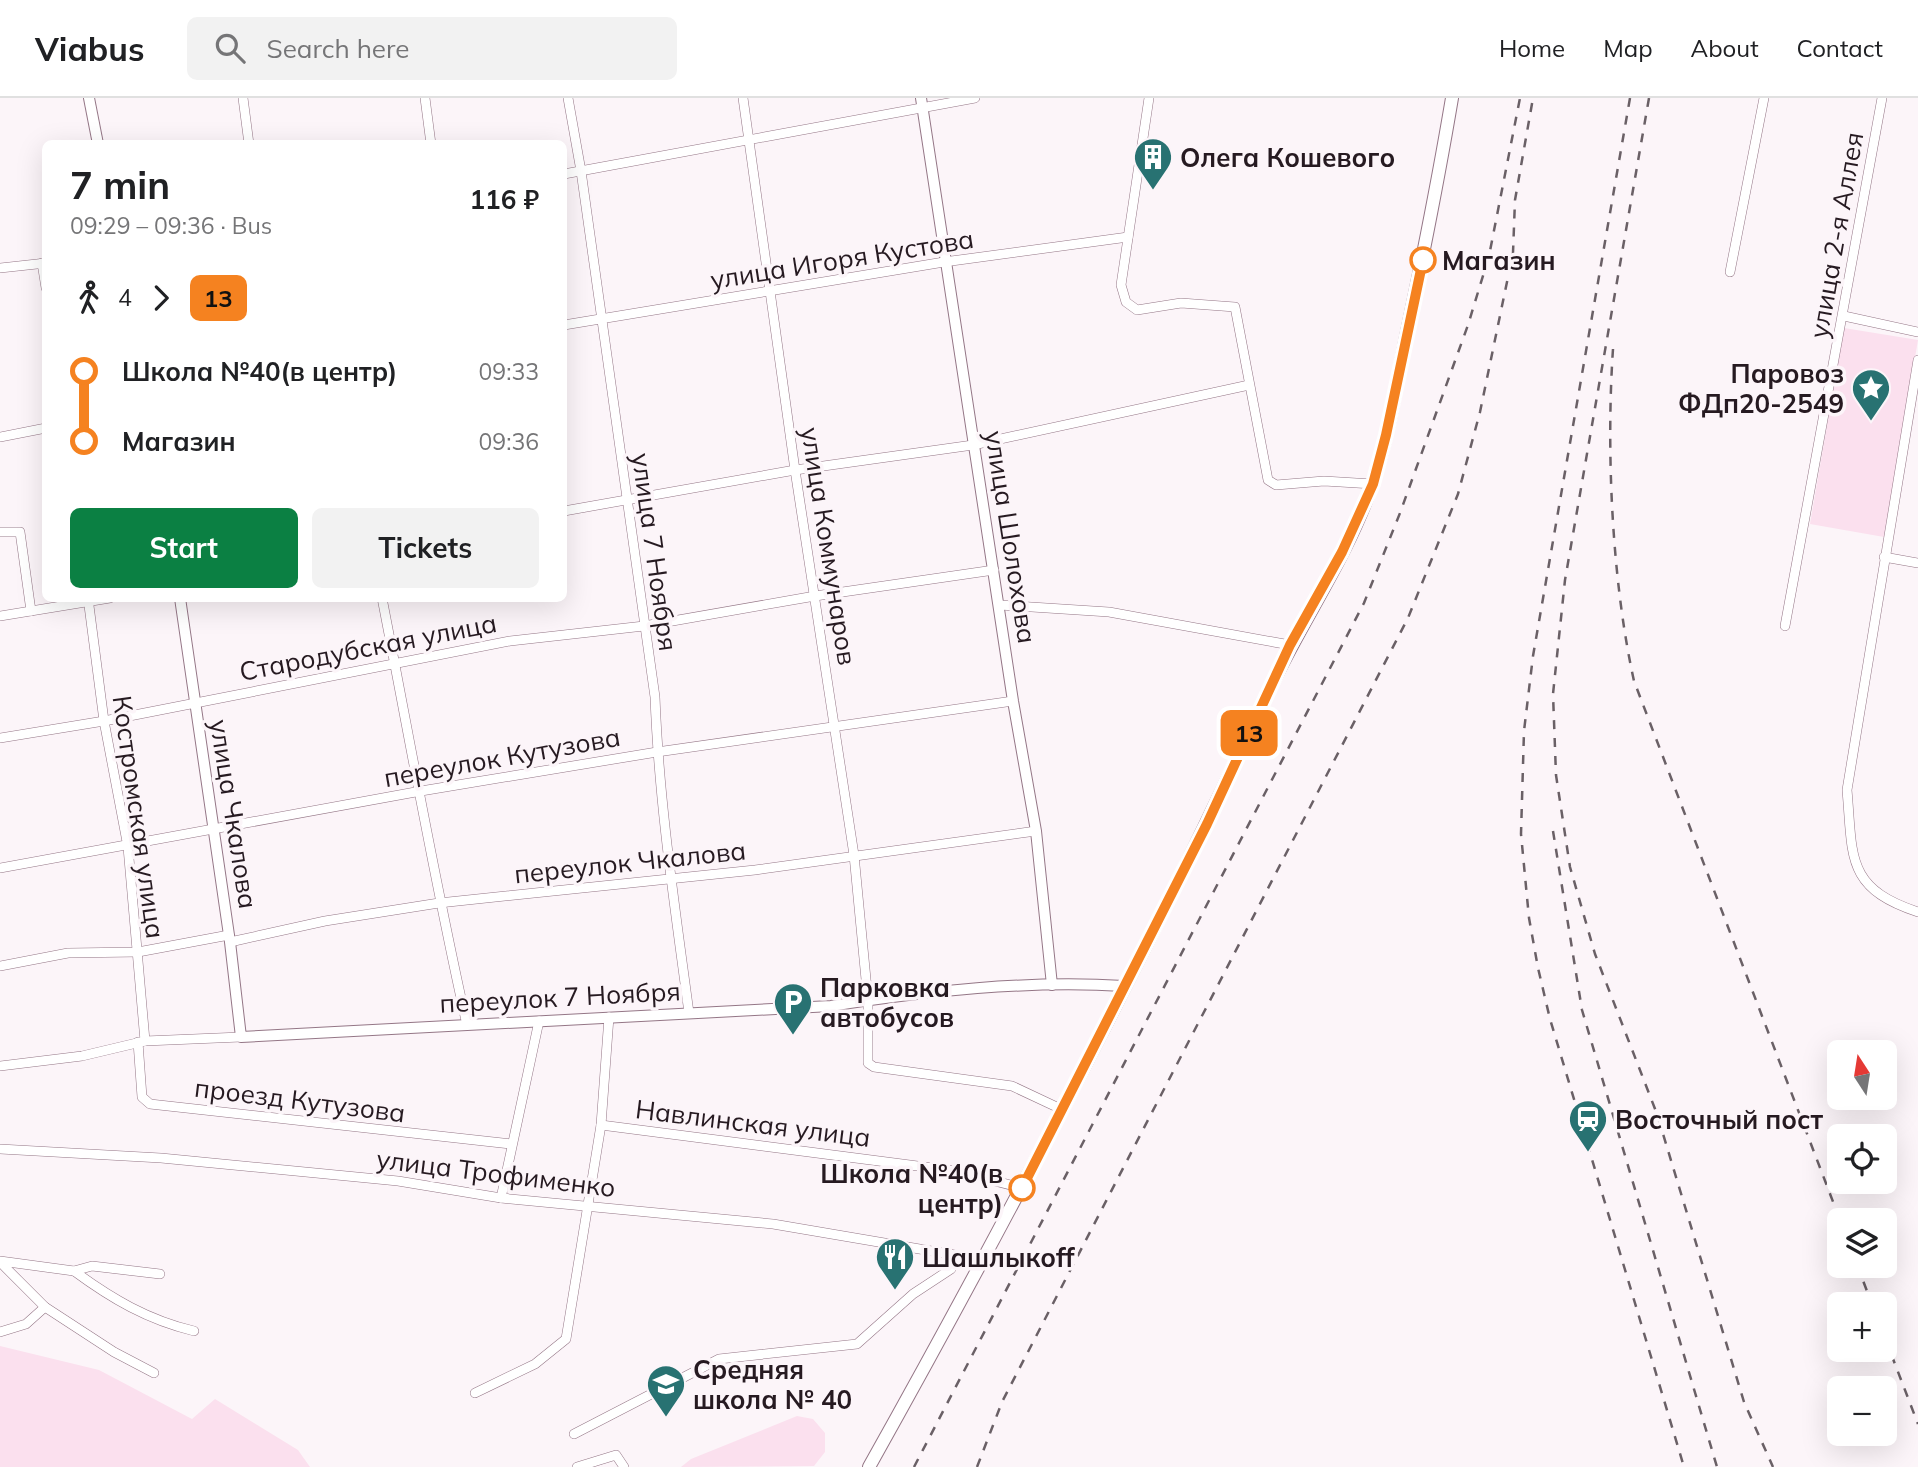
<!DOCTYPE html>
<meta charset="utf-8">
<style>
:root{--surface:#fff;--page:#f2f2f2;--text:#202124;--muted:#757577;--line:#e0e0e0;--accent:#0b8043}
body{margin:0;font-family:Mulish,sans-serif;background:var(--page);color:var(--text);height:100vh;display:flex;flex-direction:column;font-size:26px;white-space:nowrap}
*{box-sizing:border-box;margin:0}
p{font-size:23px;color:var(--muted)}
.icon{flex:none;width:38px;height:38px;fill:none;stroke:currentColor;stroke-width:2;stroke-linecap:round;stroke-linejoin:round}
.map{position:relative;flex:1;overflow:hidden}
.drawer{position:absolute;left:42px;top:42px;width:525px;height:462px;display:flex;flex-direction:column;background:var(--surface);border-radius:10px;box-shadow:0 7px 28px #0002}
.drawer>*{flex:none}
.badge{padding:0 14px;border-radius:10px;font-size:24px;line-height:46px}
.needle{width:46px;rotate:348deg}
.fabs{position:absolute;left:1827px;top:942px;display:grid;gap:14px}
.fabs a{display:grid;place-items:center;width:70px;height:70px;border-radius:10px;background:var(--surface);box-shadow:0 7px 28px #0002;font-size:35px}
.map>.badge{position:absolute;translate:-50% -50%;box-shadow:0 0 0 4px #fff}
.legs{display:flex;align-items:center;gap:10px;height:77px;padding:0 28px;font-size:23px}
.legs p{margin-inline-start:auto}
.headline{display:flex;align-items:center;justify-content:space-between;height:119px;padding:0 28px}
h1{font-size:38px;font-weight:700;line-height:52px}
.cta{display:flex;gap:14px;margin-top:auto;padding:14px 28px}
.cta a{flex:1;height:80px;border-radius:10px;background:var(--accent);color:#fff;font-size:28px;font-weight:700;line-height:80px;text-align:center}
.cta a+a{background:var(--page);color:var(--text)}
ul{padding:0 28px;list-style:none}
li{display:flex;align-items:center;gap:24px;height:70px;font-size:26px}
li i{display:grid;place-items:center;width:10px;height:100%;margin:0 9px;background:currentColor}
li i::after{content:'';width:18px;height:18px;margin:-9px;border:5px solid;border-radius:50%;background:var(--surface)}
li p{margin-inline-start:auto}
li:first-child i{background:linear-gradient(#0000 50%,currentColor 0)}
li:last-child i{background:linear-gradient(currentColor 50%,#0000 0)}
header{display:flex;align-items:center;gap:42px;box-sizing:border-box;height:98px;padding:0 35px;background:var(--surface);border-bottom:2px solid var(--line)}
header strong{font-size:33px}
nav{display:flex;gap:38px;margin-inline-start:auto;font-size:24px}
.search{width:490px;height:63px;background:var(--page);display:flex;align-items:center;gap:18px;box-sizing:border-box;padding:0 24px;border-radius:10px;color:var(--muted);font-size:26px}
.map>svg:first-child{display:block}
.green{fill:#fbe0ee}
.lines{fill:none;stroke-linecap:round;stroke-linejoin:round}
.minor-casing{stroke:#947686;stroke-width:10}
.tertiary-casing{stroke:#947686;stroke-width:12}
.secondary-casing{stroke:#947686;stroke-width:14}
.minor{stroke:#fff;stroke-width:9}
.tertiary{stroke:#fff;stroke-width:10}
.secondary{stroke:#fff;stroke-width:12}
.rail{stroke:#6a6066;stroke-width:2.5;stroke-dasharray:9 9;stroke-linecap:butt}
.line-1-casing{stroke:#fff;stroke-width:16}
.line-1{stroke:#f58220;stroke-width:10}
.stop-1-dot{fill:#fff;stroke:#f58220;stroke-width:3.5}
.labels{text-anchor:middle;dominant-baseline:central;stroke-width:7;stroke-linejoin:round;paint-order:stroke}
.poi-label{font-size:26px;font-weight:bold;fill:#261a21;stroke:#fcf5f9;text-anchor:start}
.street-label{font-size:26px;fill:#261a21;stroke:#fcf5f9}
.stop-label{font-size:26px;font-weight:bold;fill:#261a21;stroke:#fcf5f9;text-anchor:start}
</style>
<header>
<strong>Viabus</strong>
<div class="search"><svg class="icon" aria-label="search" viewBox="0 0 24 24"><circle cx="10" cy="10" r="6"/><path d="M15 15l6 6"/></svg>Search here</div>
<nav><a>Home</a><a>Map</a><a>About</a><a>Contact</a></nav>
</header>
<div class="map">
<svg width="1918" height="1369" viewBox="0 0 1918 1369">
<rect width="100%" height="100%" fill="#fcf5f9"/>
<g class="green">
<path d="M1844,230L1918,242L1884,439L1810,426Z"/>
<path d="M0,1248L99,1272L192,1321L215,1301L298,1352L310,1369H0Z"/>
<path d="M797,1318L813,1321L825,1335V1354L814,1368L681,1369L691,1361Z"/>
</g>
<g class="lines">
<g class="minor-casing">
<g id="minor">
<path d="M243,0L249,46"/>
<path d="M425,0L431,46"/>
<path d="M568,0L581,73L655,599C659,705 675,810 689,915"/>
<path d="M743,0L795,372L854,757L868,902V965L874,969L1012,988L1061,1011"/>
<path d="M1149,0L1121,187L1126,204L1137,212L1181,205L1235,209L1268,382L1276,387L1324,383L1373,386"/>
<path d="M564,76L975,0"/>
<path d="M42,165L46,190"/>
<path d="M0,170L46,165"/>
<path d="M1730,174L1764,0"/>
<path d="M1844,218L1918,234"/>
<path d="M564,227L944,164L1128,139"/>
<path d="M1918,262L1847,692C1853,758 1845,790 1918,814"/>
<path d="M0,339L46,330"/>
<path d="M564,413L795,372L973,347L1249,287"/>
<path d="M0,434H20L31,513"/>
<path d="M1884,459L1918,465"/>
<path d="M88,500L104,623L128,749L145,943"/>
<path d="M382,500C410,643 435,786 467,927"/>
<path d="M1000,507L1109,514L1290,547"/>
<path d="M0,518L110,500"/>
<path d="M1785,528L1882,0"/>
<path d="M0,640L104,623L510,543L644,528L815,498L994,472"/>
<path d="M0,770L421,693L657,654L1013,603"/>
<path d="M230,844L325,823L439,805L755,772L1036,733"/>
<path d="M0,868L68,855L138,854L229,837"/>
<path d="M138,944L142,999L150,1006L511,1046"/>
<path d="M0,968L82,958L145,943L241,939"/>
<path d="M601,1027L956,1073L1022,1090"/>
<path d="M0,1051L161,1060L398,1083L501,1100L773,1126L984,1162"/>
<path d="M501,1100L539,923"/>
<path d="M0,1163L74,1173L92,1168L160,1176"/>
<path d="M0,1164L45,1209L114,1254L154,1275"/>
<path d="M74,1173C112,1201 148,1222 194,1233"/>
<path d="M0,1234L26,1226L45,1209"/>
<path d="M475,1295L535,1266L566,1241L601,1027L609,919"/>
<path d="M574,1336L719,1261L857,1246L913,1196L951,1171L958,1158"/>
<path d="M577,1369L616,1357L624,1369"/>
</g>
</g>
<g class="tertiary-casing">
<g id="tertiary">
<path d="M89,0L98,46"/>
<path d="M921,0L1013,603L1036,733L1052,887"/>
<path d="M180,500L230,844L241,939L831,908C927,893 1027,882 1124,888"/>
</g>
</g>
<g class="secondary-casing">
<path id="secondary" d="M869,1369C1010,1117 1144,861 1266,599C1299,527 1348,459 1373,384C1390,334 1397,281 1408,229C1424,153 1439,77 1452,0"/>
</g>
<use href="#minor" class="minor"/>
<use href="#tertiary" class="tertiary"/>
<use href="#secondary" class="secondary"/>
<g class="rail">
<path d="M1630,0L1533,558L1524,633L1521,736L1529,820L1538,870L1550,921L1684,1369"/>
<path d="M1649,0L1565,482L1553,596L1556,677L1570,769L1595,856L1657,1016L1744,1304L1773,1369"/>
<path d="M1613,251C1606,353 1612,484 1634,583L1840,1122"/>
<path d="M1553,733L1582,912L1717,1369"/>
<path d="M1857,1167L1872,1206"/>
<path d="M1885,1240L1918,1326"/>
<path d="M914,1369L1364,505L1400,415L1468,227L1489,158L1520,0"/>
<path d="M977,1369L1002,1304L1408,520L1458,396L1480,314L1513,155L1515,102L1533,0"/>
</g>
</g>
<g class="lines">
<g class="line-1-casing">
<path id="line-1" d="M1022,1090L1207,726L1290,547L1342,454L1373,386L1386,337L1423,162"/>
</g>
<use href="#line-1" class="line-1"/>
</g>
<defs>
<g id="building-pin" transform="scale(2.0125)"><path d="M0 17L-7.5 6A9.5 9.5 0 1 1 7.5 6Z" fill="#287272" stroke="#fcf5f9"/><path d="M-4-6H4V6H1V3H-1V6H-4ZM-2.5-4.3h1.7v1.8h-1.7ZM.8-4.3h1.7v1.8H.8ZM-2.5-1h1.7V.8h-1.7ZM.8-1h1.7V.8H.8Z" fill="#fff"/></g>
<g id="sight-pin" transform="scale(2.0125)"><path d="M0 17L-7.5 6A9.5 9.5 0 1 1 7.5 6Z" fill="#287272" stroke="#fcf5f9"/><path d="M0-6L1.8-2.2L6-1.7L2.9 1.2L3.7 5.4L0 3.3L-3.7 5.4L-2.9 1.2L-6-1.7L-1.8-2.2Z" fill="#fff"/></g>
<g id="parking-pin" transform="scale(2.0125)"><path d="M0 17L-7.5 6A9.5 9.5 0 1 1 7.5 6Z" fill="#287272" stroke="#fcf5f9"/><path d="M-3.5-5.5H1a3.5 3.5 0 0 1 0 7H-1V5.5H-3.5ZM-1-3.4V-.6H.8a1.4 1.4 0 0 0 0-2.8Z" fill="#fff"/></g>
<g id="station-pin" transform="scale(2.0125)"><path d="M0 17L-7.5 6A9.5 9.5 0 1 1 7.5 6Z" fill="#287272" stroke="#fcf5f9"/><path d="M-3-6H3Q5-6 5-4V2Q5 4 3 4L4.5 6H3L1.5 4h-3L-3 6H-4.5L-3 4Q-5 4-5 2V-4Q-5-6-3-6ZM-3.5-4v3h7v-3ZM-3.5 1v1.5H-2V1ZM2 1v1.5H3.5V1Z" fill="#fff"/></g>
<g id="restaurant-pin" transform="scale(2.0125)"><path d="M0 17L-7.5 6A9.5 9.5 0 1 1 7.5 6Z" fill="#287272" stroke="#fcf5f9"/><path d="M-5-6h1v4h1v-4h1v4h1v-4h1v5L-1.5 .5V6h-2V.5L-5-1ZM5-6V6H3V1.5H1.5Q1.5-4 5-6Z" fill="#fff"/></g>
<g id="school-pin" transform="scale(2.0125)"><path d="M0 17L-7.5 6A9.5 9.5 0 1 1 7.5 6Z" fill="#287272" stroke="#fcf5f9"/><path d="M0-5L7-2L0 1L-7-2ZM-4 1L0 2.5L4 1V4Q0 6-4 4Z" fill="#fff"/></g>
</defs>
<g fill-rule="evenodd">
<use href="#building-pin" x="1153" y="59"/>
<use href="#sight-pin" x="1871" y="290"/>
<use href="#parking-pin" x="793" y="904"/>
<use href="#station-pin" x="1588" y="1021"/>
<use href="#restaurant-pin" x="895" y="1159"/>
<use href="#school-pin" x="666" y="1286"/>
</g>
<g class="stop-1-dot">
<circle cx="1423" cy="162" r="12"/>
<circle cx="1022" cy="1090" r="12"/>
</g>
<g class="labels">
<g class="poi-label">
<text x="1180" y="59">Олега Кошевого</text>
<text x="1844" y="275" text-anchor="end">Паровоз<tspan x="1844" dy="30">ФДп20-2549</tspan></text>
<text x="820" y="889">Парковка<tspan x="820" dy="30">автобусов</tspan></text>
<text x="1615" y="1021">Восточный пост</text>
<text x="922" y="1159">Шашлыкоff</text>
<text x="693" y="1271">Средняя<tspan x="693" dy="30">школа № 40</tspan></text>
</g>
<g class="street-label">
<text transform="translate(1836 137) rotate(-80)">улица 2-я Аллея</text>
<text transform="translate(842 161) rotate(-9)">улица Игоря Кустова</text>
<text transform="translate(1011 439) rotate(81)">улица Шолохова</text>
<text transform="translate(829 448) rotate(81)">улица Коммунаров</text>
<text transform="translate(655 454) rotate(82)">улица 7 Ноября</text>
<text transform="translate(368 549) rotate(-11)">Стародубская улица</text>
<text transform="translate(502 659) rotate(-10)">переулок Кутузова</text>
<text transform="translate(234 716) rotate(81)">улица Чкалова</text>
<text transform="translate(139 719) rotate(82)">Костромская улица</text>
<text transform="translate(630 764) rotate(-6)">переулок Чкалова</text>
<text transform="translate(560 899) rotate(-3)">переулок 7 Ноября</text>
<text transform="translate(300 1002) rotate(7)">проезд Кутузова</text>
<text transform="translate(753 1025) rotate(7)">Навлинская улица</text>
<text transform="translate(496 1075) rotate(7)">улица Трофименко</text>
</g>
<g class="stop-label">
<text x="1442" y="162">Магазин</text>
<text x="1003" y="1075" text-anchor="end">Школа №40(в<tspan x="1003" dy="30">центр)</tspan></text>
</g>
</g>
</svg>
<div class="fabs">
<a><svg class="needle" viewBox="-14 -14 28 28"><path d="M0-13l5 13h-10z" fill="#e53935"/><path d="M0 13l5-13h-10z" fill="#757577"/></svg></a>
<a><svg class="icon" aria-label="locate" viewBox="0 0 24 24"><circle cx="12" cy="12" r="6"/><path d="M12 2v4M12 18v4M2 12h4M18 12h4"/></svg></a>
<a><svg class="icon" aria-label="layers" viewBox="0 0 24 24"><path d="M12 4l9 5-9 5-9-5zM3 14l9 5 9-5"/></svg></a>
<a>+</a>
<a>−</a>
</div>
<b class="badge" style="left:1249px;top:635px;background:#f58220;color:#111">13</b>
<section class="drawer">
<div class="headline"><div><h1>7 min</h1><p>09:29 – 09:36 · Bus</p></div><b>116 ₽</b></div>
<div class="legs"><svg class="icon" aria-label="walk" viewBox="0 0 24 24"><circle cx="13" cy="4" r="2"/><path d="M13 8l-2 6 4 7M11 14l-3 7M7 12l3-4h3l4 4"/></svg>4<svg class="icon" aria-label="forward" viewBox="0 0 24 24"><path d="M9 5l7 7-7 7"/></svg><b class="badge" style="background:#f58220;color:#111">13</b></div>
<ul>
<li><i style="color:#f58220"></i><b>Школа №40(в центр)</b><p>09:33</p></li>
<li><i style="color:#f58220"></i><b>Магазин</b><p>09:36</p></li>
</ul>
<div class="cta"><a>Start</a><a>Tickets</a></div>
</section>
</div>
